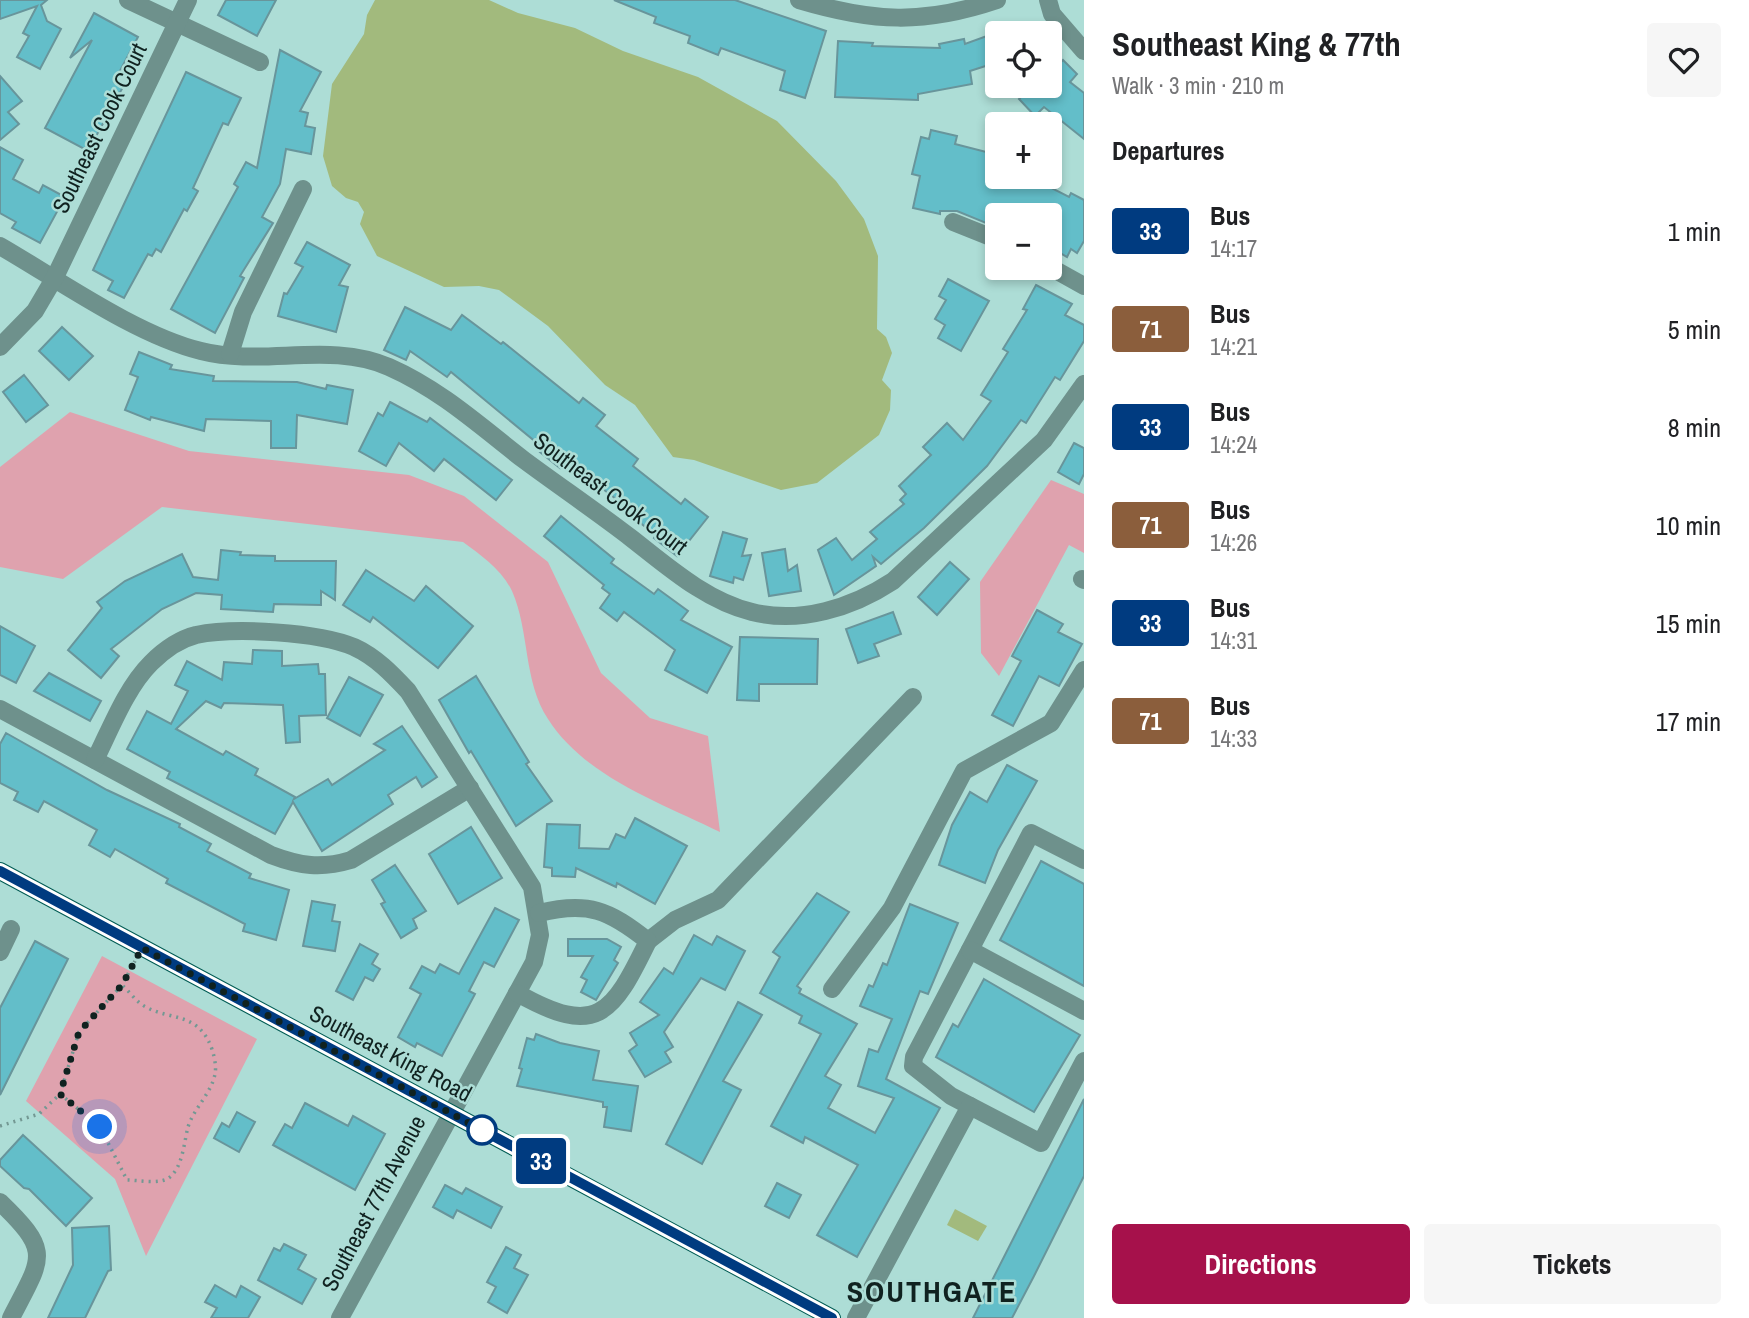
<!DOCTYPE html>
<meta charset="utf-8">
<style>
:root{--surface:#fff;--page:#f6f6f6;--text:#202124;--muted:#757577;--accent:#a6114b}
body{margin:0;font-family:"Archivo Narrow",sans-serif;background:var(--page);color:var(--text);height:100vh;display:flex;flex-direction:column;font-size:26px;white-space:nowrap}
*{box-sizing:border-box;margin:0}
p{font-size:23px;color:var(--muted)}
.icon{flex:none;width:38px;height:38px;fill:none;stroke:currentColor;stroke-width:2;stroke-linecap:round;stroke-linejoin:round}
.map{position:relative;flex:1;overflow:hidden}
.sheet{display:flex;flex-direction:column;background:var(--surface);width:665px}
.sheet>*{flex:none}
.badge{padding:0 14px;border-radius:5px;font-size:24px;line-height:46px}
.controls{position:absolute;left:985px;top:21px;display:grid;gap:14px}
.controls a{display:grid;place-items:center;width:77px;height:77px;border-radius:7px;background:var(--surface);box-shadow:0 4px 10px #0003;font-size:35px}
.you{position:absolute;width:35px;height:35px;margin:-18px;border:5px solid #fff;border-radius:50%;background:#1a73e8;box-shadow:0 0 0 10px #1a73e833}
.map>.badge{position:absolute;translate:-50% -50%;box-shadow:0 0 0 4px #fff}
h2{padding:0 28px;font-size:26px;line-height:63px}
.round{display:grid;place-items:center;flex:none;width:74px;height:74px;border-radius:7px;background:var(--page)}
.summary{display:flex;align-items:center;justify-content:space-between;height:119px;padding:0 28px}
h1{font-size:33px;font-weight:700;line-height:52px}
.primary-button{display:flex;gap:14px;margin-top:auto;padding:14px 28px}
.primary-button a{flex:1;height:80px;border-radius:7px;background:var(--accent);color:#fff;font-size:28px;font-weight:700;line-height:80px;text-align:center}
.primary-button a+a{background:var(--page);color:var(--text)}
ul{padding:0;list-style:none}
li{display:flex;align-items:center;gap:21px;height:98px;padding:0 28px}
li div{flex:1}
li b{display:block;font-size:26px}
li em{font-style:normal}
li .badge{min-width:77px;font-weight:700;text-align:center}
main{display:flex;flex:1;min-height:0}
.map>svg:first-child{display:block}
.green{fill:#dfa2ae}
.water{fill:#a2ba7d}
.building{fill:#63bec9;stroke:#68959b;stroke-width:2}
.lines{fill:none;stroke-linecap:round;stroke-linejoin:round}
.path{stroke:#739893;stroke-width:3.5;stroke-dasharray:2 5;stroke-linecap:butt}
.minor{stroke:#6e918c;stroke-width:18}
.major{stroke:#005b54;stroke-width:18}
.line-casing{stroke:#fff;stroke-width:16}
.line{stroke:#003b80;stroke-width:10}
.walk{stroke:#102220;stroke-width:7;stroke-dasharray:0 12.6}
.stop-dot{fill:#fff;stroke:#003b80;stroke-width:3.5}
.labels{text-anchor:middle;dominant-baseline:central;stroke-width:5;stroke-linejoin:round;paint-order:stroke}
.street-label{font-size:23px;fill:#102220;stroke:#adddd6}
.district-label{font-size:30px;font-weight:bold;letter-spacing:2px;fill:#102220;stroke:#adddd6}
</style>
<main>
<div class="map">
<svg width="1084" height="1318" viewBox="0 0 1084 1318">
<rect width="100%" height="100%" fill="#adddd6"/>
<g class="green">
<path d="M70,412L189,451L409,475L464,496L548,562L601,673L650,718L708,736L720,832C661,803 585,777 548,719C523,681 530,632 512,591C502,570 481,555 463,542L162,507L63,579L0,567V467Z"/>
<path d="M1051,480L1084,494V553L1069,545L999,676L981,653L980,582Z"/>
<path d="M102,956L257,1039L146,1256L115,1179L26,1101Z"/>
</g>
<g class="water">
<path d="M375,0H489L518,13L575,28L623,51L698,77L777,121L836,181L864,219L878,256L877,329L886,337L892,353L882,380L891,390L890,410L879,435L817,483L781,490L694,460L673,457L635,405L605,385L548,326L499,290L479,286L444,287L377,256L360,224L364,212L358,202L346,198L332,186L323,156L332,84L364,34L367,15Z"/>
<path d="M955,1209L987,1226L978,1241L947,1225Z"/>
</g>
<g class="building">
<path d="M0,0H47L41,5L47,21L61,29L40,69L17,57L29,36L23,33L37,6L0,19Z"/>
<path d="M226,0H276L257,36L218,15Z"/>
<path d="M614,0H735L826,31L805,98L780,90L785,71L721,48L718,55L688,43L690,36L654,23L656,17Z"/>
<path d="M94,13L138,37L114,82L123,87L88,151L45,128L92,40L70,58Z"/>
<path d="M998,32V62L970,71L972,84L918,94V100L835,97L838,41L873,43L872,46L940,48L939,44L964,39L965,44Z"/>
<path d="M280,50L321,72L300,111L308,113L305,126L315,128L311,154L286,149L280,184L262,217L273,223L240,276L244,278L215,333L171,309L238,187L234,184L246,162L257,168Z"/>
<path d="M1063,60L1077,74L1070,82L1084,93V139L1044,107L1035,116L1019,99L1032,86H1050V73Z"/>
<path d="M186,72L241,98L228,125L223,123L193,188L198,191L187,211L184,209L161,252L156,249L152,256L148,254L124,298L108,290L113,281L93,270Z"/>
<path d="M0,76L22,101L8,112L19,124L0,140Z"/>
<path d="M931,130L957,136L955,144L998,155V177H1030L1069,197L1071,193L1084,200V241L1077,253L1071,249L1067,257L1050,247V215H988L986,223L957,211H940V214L913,208L920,176L912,174L921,137L929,139Z"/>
<path d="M0,147L23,160L13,179L39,193L43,185L65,197L40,243L12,228L16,222L0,213Z"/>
<path d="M307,242L350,265L339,285L348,287L336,332L278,316L284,293L287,294L303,267L295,263Z"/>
<path d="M948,279L989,301L961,351L938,338L945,325L935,319L946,300L939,296Z"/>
<path d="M1036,285L1072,304L1065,315L1084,325V341L1060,380L1055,377L1026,423L1021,420L987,466L924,528L881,564L873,557L876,566L834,595L818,550L836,538L852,560L877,539L870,532L904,504L900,500L906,494L899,486L931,455L923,447L947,423L963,440L991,401L981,395L1008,352L1003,349L1027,310L1023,309Z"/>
<path d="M405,307L451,330L462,315L501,344L503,342L579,403L583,398L605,415L596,426L638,459L633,466L681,504L685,499L708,517L677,556L654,538L656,535L618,506L620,502L566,461L560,468L540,452L543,448L451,372L447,377L410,351L406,360L384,350Z"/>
<path d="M62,327L93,356L69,380L39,351Z"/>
<path d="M139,352L172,365L170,369L214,376L213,381L297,382L326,389L327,385L353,390L347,424L297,415L296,448H271V421L206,419L204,431L151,417L150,420L125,410L138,377L130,374Z"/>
<path d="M24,375L48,405L26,422L3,392Z"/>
<path d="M390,402L427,422L430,418L512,480L496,500L444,459L434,471L399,443L386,466L359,451L378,413L383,416Z"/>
<path d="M1074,443L1084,448V474L1079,484L1058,472Z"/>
<path d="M561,516L614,559L611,563L654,594L658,589L688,611L681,620L732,647L707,693L665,670L675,650L624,612L617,621L600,608L610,594L602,588L604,585L544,536Z"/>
<path d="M723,532L747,539L742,556L751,555L743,580L734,577L733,583L710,576Z"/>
<path d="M785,549L788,571L797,565L801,591L769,596L762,553Z"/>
<path d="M221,550L241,552L240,555L275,556V561H336L335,600L321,591V605L274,604L273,612L221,609L222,595L196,593L162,609L111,649L119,656L101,678L68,650L102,608L97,602L125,581L182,554L193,577L218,580Z"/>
<path d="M950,562L969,579L937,615L918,597Z"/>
<path d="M366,570L414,601L426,586L473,626L438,668L373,617L370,622L343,605Z"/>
<path d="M1037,610L1063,624L1058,632L1082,644L1059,686L1039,676L1013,726L992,715L1021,661L1012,656Z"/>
<path d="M893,612L901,634L874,644L879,656L858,663L846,629Z"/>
<path d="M0,626L35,646L16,683L0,675Z"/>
<path d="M740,637L818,639L817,684H759V701L737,700Z"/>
<path d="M253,650L282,651V666L318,664L319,674H325L326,715L299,716L300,742L286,743L283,705L224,703L221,708L206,701L176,729L223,755L226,751L258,769L255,775L295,797L294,799L328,779L332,785L385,750L374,744L402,726L437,777L422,787L416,777L388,795L393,804L322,851L293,802L275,834L167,778L170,772L127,749L147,711L171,724L188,691L175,685L187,661L222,680L224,662L252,664Z"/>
<path d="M49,673L101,701L90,721L34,691Z"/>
<path d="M476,676L529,762L526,764L552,801L516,826L471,751L469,753L439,700Z"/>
<path d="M349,677L383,695L360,736L327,718Z"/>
<path d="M6,733L107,790L180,824L179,827L211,844L207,851L251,874L249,878L289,890L276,940L243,931L245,924L166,883L168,879L115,849L110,857L89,845L97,830L44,801L38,812L14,800L18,792L0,783V744Z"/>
<path d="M1007,765L1037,781L998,850L985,883L939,865L952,825L970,792L987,802Z"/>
<path d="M635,818L687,846L655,904L617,883L616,887L576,868L575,877L552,876V868L544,867L547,824L580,825L579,848L609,849L616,834L625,838Z"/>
<path d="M471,827L502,878L458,904L429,854Z"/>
<path d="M1041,861L1084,884V986L1000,940Z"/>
<path d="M395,865L426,911L413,919L417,928L401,938L381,904L385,902L372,880Z"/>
<path d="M817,893L849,912L797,986L801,989L799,993L857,1024L825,1076L841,1085L828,1108L875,1133L894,1098L858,1086L869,1049L878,1052L892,1019L860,1006L869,985L873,987L883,963L887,965L910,904L958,923L928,994L920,991L886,1079L940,1108L857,1257L817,1235L858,1165L805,1137L803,1143L771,1126L821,1034L799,1023L802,1016L760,993L780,957L773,952Z"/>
<path d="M312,901L335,905L332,921L340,922L335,951L303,946Z"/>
<path d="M495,908L519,920L494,967L484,962L469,991L475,994L442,1056L417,1043L415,1047L398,1037L421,994L410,988L422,966L435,973L440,964L459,974Z"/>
<path d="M694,935L712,945L717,936L745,951L725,990L701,978L664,1032L673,1047L665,1052L671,1062L645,1077L629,1051L637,1045L630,1033L659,1015L640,1002L664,968L673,974Z"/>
<path d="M568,939H607L621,947L614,960L618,963L596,1000L581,992L587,980L581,977L593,956H568Z"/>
<path d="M35,941L68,959L0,1095V1008Z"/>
<path d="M360,944L378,954L372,964L380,969L373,981L365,977L353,1000L336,991Z"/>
<path d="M984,979L1080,1035L1034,1112L936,1057L953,1024L958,1027Z"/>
<path d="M738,1002L762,1015L723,1081L741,1090L702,1164L666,1144Z"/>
<path d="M536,1034L560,1043L599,1051L593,1080L638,1086L631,1131L604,1127L607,1107H603V1102L517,1086L522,1069L519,1068L527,1038L534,1040Z"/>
<path d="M1084,1099V1176L1034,1276L1012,1318H973Z"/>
<path d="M305,1103L348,1126L353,1116L385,1134L355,1190L273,1145L285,1124L292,1128Z"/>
<path d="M237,1112L255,1122L239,1152L214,1138L222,1123L229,1127Z"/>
<path d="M23,1135L92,1198L66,1226L29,1189L24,1188L0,1166V1160Z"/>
<path d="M777,1183L801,1195L789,1218L765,1206Z"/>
<path d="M445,1185L462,1194L466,1188L502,1207L491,1228L457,1210L453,1218L433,1207Z"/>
<path d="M109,1226L111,1270L108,1271L85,1318H48L73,1265L72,1228Z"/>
<path d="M284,1244L306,1255L298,1269L316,1279L302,1304L258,1280L274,1248L280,1251Z"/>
<path d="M506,1247L521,1255L514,1268L528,1275L507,1313L488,1302L496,1287L487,1282Z"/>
<path d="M215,1285L236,1297L241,1286L260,1297L248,1318H211L217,1308L205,1302Z"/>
</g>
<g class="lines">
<g class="path">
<path d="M60,1094L100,1127L127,1180C138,1180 161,1185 170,1177C183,1166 184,1142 188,1127C194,1108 211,1094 215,1074C217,1065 213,1050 209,1042C195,1013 170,1020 146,1007C136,1002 130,992 122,985"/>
<path d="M0,1126L39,1114L60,1094L79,1032L122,985L135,961"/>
</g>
<g class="minor">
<path d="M128,0L260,62"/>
<path d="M799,0C873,22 923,25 997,0"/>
<path d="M1048,0L1052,14L1084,51"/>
<path d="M953,222L998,240"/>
<path d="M0,246C59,280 136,335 201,351C263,367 330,341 389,367C441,390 480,426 524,460C559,486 596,511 631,538C667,566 706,601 752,612C800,624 852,608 893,581L1044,440L1084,384"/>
<path d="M1050,267L1084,286"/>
<path d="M0,347L35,311L55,277L188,0"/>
<path d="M230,354L243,312L303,189"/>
<path d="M1082,579L1084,580"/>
<path d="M0,709L271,855C300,866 321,869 351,860L470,788"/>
<path d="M95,760C111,728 126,688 151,663C163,651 180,639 196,635C235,627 318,632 354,647C376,657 392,674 408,691L532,887L540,935L534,962L340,1318"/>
<path d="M1084,860L1031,833L914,1057L913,1066L951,1096L1041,1143L1084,1061"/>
<path d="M648,941L675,920L718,900L913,697"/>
<path d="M970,950L1084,1011"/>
<path d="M0,952L11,929"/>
<path d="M832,989L892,908L964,771L1051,723L1084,670"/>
<path d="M517,993C597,1038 612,1015 648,941C609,910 588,901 539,913"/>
<path d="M0,1202C53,1253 42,1257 11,1318"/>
<path d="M856,1318L970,1106"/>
</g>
<path class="major" d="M0,871L832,1318"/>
</g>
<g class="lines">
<g class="line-casing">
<path id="line" d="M0,871L832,1318"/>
</g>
<use href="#line" class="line"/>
<path class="walk" d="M100,1127L60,1094L79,1032L122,985L142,948L482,1130"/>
</g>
<circle class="stop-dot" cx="482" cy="1130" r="14"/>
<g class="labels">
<g class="street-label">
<text transform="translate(99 128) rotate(-64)">Southeast Cook Court</text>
<text transform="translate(611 493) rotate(37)">Southeast Cook Court</text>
<text transform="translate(391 1053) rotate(28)">Southeast King Road</text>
<text transform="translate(373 1203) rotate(-62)">Southeast 77th Avenue</text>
</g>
<g class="district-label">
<text x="932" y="1291">SOUTHGATE</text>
</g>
</g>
</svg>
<div class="controls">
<a><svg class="icon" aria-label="locate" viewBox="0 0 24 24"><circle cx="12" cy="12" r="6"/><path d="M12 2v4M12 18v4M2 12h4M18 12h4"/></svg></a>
<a>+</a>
<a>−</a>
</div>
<div class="you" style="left:100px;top:1127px"></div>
<b class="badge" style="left:541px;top:1161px;background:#003b80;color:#fff">33</b>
</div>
<section class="sheet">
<div class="summary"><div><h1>Southeast King &amp; 77th</h1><p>Walk · 3 min · 210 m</p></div><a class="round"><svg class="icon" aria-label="heart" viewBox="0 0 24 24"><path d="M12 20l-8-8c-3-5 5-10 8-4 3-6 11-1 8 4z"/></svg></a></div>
<h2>Departures</h2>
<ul>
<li><span class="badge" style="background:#003b80;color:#fff">33</span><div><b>Bus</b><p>14:17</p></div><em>1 min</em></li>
<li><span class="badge" style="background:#8b5e3c;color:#fff">71</span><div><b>Bus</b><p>14:21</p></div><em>5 min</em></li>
<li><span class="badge" style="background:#003b80;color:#fff">33</span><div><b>Bus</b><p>14:24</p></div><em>8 min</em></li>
<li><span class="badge" style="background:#8b5e3c;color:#fff">71</span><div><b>Bus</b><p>14:26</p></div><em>10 min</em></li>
<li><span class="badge" style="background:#003b80;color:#fff">33</span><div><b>Bus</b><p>14:31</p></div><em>15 min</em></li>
<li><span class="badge" style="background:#8b5e3c;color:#fff">71</span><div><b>Bus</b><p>14:33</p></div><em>17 min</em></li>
</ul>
<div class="primary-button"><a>Directions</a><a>Tickets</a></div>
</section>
</main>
